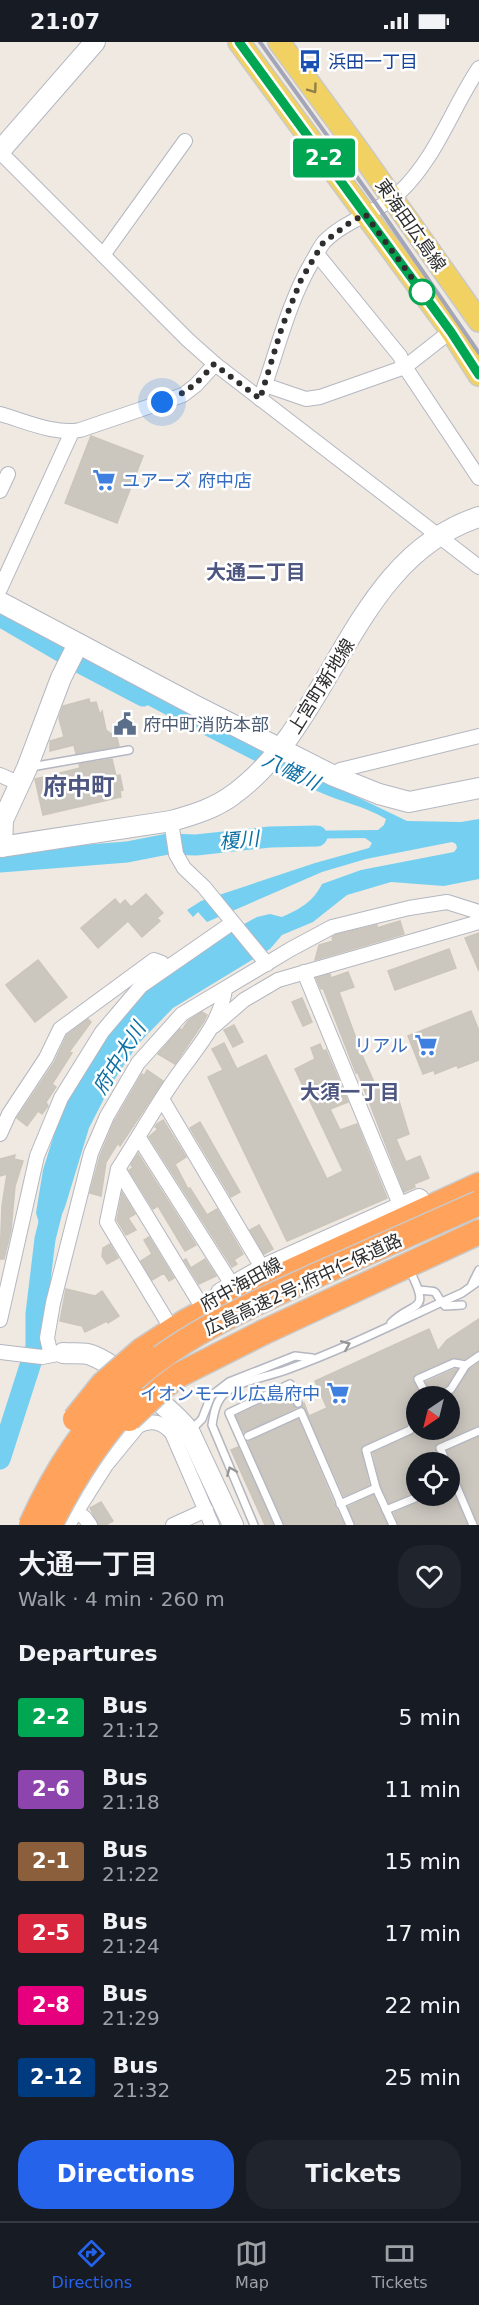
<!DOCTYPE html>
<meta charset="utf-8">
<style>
:root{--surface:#171b24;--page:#20242c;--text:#f1f3f6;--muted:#9ea1a6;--line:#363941;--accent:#2563eb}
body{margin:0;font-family:"DejaVu Sans","Noto Sans JP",sans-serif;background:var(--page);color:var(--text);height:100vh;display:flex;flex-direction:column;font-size:22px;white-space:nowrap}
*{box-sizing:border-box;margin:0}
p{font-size:20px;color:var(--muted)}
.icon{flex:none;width:33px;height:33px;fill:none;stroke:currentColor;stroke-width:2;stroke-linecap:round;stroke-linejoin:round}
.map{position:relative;height:1483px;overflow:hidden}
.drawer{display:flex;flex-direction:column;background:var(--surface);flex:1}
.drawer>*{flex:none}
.badge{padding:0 12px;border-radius:4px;font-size:21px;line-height:39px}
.needle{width:39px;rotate:215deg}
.fabs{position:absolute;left:406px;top:1344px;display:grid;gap:12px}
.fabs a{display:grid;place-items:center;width:54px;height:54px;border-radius:50%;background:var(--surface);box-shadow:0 3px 15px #0003;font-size:30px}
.you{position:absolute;width:30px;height:30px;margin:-15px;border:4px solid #fff;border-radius:50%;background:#1a73e8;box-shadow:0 0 0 9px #1a73e833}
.map>.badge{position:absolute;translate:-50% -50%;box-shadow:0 0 0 3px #fff}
h2{padding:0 18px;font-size:22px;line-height:54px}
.round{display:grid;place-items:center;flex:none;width:63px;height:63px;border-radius:24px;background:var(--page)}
.head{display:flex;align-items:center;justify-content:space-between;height:102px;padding:0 18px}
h1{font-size:28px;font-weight:600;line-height:45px}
.button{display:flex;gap:12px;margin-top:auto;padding:12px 18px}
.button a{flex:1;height:69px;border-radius:24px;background:var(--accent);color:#fff;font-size:24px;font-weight:600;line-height:69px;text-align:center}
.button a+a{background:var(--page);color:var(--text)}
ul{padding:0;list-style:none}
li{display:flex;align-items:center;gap:18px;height:72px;padding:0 18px}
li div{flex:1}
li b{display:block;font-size:22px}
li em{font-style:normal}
li .badge{min-width:66px;font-weight:700;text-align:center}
.status{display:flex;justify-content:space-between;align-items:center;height:42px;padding:0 30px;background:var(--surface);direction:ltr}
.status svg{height:16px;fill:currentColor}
.tabs{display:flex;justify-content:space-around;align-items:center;height:84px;border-top:2px solid var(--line);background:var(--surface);font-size:16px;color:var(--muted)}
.tabs a{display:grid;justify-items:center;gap:3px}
.tabs .current{color:var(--accent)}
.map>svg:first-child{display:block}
.water{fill:#75cff0}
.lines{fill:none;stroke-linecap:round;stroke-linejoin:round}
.river{stroke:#75cff0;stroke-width:21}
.building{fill:#cbc7bf;stroke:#cbc5ba;stroke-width:1.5}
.lane-casing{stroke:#b4b7c1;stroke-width:10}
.street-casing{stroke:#b4b7c1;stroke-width:16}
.secondary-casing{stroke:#b4b7c1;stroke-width:22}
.primary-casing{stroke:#c9c9c9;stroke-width:24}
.highway-casing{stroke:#c9c9c9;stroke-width:27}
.lane{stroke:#fff;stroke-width:7}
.street{stroke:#fff;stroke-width:14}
.secondary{stroke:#fff;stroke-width:20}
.primary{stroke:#f2d163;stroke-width:21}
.highway{stroke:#ffa35c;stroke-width:24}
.rail{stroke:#a3a6b8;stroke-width:4}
.highway-bridge-casing{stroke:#c9c9c9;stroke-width:27;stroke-linecap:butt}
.highway-bridge{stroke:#ffa35c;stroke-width:24}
.oneway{stroke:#908048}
.oneway2{stroke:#969696}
.line-casing{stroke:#fff;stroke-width:14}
.line{stroke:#00a651;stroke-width:9}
.walk{stroke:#2e2e2e;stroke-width:6;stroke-dasharray:0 10.8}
.stop-dot{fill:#fff;stroke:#00a651;stroke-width:3}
.labels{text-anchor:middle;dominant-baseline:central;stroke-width:5;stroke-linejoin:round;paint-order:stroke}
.transit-label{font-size:18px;fill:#164399;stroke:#fff;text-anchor:start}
.street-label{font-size:18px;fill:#2e2e2e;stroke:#fff}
.shop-label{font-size:18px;fill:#366cbe;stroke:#fff;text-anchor:end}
.service-label{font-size:18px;fill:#4e5e75;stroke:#fff;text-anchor:start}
.neighbourhood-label{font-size:20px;font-weight:bold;fill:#4d5680;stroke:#fff}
.water-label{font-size:20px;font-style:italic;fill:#0d6fa3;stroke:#fff}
.district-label{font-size:24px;font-weight:bold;fill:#4d5680;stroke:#fff}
</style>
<div class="status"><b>21:07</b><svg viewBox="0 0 49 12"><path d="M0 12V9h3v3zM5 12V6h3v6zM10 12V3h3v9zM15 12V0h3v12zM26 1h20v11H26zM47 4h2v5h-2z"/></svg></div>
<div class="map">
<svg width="479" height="1483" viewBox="0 0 479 1483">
<rect width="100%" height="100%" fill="#efe9e1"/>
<path class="water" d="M122,633L303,729L407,779L461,780L479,777V837L444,844L391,840L347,853L313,880L282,893L270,907L173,966L138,1002L112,1041L89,1086L65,1165L47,1208L36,1171L43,1128L61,1070L90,1014L144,945L224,893L257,875L270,872L282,875C300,867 313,860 322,842L361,828L454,810L457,806L456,802L452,800L366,817L322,830L207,880L198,870L193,875L187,868L201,859L315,821L369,806L372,801L365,796L290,797L287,789L378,788L384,783L386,777C365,764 340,760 317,749C249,717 182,682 116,646Z"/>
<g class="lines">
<g class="river">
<path d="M0,574L84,623L143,654"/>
<path d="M0,820L127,810L168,802L196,803L270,795L317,794"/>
<path d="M0,1417L36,1305V1272L45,1197L51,1173"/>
</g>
</g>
<g class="building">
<path d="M91,394L143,414L117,481L65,461Z"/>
<path d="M89,657L90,661L96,660L100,673L102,669L106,688L117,696L119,704L76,712L74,703L50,709V699L64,695L59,676L63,664Z"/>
<path d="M112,717L116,734L120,733L123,748L120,749L121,755L43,773L35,737L80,726L79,722Z"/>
<path d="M146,852L163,871L157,876L160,879L142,895L128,879L98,906L81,886L115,857L120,863L125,858L131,865Z"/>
<path d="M400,879L404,892L315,918L319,903L333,899L332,895L335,893L377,883V886Z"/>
<path d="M479,891V929L465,896Z"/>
<path d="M449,907L456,926L395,948L388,929Z"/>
<path d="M38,918L67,955L35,980L6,943Z"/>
<path d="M348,930L354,945L339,950L362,1013L377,1047L391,1041L399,1059L409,1092L396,1097L406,1120L420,1114L429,1136L414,1142L415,1145L404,1150L358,1031H356L323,946L321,947L316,936L330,932L331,936Z"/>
<path d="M302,956L312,980L303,984L292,960Z"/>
<path d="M471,969L479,989V1018L458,1026L457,1023L435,1032L434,1028L423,1032L408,994Z"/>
<path d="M202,970L207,973L204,979L175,1022L158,1012L180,987L182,988L188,979Z"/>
<path d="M88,977L91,980L69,1010L72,1011L52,1042L56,1045L46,1060L48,1064L42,1072L38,1069L27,1084L17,1076L54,1021L67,993Z"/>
<path d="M234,983L243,1000L233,1005L224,988Z"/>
<path d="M224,1001L237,1027L266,1013L327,1137L343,1129L295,1027L315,1017L311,1006L320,1002L323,1009L326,1008L348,1060L330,1067L340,1088L357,1082L387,1156L287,1199L208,1035L223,1028L212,1007Z"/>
<path d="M147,1028L163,1039L120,1104L118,1101L106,1120L101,1154L90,1151L100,1114L114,1080L142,1032L144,1034Z"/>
<path d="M163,1078L186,1115L175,1122L188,1147L190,1146L207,1173L217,1167L243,1212L234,1218L237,1222L232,1225L149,1095L158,1087L155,1085L157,1082Z"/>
<path d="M200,1080L240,1150L231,1155L190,1086Z"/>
<path d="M138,1112L196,1203L185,1209L158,1164L153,1167L129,1128L133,1126L131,1123Z"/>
<path d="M15,1113L14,1117L23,1119L15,1144L11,1188L4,1217H0L2,1164L7,1132L0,1134V1117Z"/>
<path d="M122,1151L135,1172L128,1176L136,1188L126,1193L117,1178Z"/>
<path d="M259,1183L273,1207L264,1212L250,1188Z"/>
<path d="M149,1195L174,1236L169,1239L164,1231L152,1238L141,1219L152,1212L144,1198Z"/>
<path d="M110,1202L118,1216L107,1222L102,1214L103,1206Z"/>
<path d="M186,1217L191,1226L205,1217L216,1234L199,1242L184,1218Z"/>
<path d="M66,1247L95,1254L102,1249L119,1274L108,1281L107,1279L85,1290L82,1284L60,1279Z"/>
<path d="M479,1277V1308L465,1317L452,1316L414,1333L413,1339L421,1354H417V1372L413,1374L406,1384L362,1404L361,1409L369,1443L344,1454L306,1368L302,1365L304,1361L309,1374L327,1366L315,1339L429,1287L438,1309L447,1298Z"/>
<path d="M479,1321V1383L436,1402L435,1408L440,1420H417V1449L389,1461L381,1444L373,1411L412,1393L417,1388H450V1355L456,1350L470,1327Z"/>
<path d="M455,1327H457L447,1343L437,1350L435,1354H433L426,1340Z"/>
<path d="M287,1350L296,1366L244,1390L236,1374Z"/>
<path d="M298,1377L335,1464L344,1483H285L248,1400Z"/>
<path d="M479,1395V1483L455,1427L450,1423L451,1418L447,1409Z"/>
<path d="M238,1405L273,1483H265L231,1408Z"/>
<path d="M450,1443L467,1483H399L394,1471L422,1459L425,1454H450Z"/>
<path d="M373,1453L387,1483H356L348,1465Z"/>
<path d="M101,1460L113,1479L106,1483H99L90,1466Z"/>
</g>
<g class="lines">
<g class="lane-casing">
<g id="lane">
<path d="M31,725L129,708"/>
<path d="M472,1242L479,1228"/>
<path d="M419,1248C444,1251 429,1246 445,1264L462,1263"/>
<path d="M391,1281C412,1259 431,1272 412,1233"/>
<path d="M427,1354L418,1337L454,1321L466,1323"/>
<path d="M441,1354L451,1347L466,1323L479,1314"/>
<path d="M192,1387L202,1377L211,1354L229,1340L295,1314L312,1316"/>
<path d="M248,1394L301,1370L350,1483"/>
<path d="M446,1420L440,1406L479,1389"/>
<path d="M450,1429L473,1483"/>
<path d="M376,1446L366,1408L410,1388L417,1378"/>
<path d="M340,1462L376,1446L393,1483"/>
<path d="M386,1468L420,1454"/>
<path d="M254,1483L212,1383C214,1371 216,1358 226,1350C242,1338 267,1335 286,1328C339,1309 390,1284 442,1260L462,1251L479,1239"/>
<path d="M279,1483L229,1371L290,1342L298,1361"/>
</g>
</g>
<g class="street-casing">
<g id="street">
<path d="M0,110L188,298L215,322L479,525"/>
<path d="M317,212L400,314L405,325L479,436"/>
<path d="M103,213L185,99"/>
<path d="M265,343L306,357L320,355L405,325L451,289"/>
<path d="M260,357C277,311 287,263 312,220C316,214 319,206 324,200C345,178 378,171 400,150C436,116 452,66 479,26"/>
<path d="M0,372C25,379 55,393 80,388L183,353L196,343L215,322"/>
<path d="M0,449L8,432"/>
<path d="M0,547L72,390"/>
<path d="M0,733L20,742"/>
<path d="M334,734L340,728L479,694"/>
<path d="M171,779L176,812L184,826L204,845L267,922"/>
<path d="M304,930L401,1165"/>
<path d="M214,984L244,958L278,938L479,880"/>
<path d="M162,1057L263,1227"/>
<path d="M0,1092L9,1072L46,1016L60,987L154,918L162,921L166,926"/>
<path d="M139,1096L233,1244"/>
<path d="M118,1127L107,1180L170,1284"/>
<path d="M201,1263L118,1127C136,1099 152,1071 170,1044C190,1013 220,985 225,947"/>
<path d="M0,1278L37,1114L61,1056L102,990L141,944L232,881"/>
<path d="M0,1310L42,1315L58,1312"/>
<path d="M51,1313L47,1296L53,1261L91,1111L107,1074L138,1021L182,972L291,907L332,885L409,866L447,860L479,870"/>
<path d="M76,1469L85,1476L90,1483"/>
<path d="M68,1483L106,1423L138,1384C151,1377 162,1380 172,1391L212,1483"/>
<path d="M173,1483L206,1468"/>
</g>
</g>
<g class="secondary-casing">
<g id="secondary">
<path d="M0,109L95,0"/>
<path d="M0,560L196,664L334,734L379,752L409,760L479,746"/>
<path d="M0,805L171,779C193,773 216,766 234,752C335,678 351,517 479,475"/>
<path d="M2,805L3,778L27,726L61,636L78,602"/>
<path d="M221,1251L263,1227L419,1157"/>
<path d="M63,1311C72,1312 83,1310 91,1313C114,1321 174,1369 189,1389L233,1483"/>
</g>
</g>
<g class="primary-casing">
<g id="primary">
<path d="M239,0L451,289L479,333"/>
<path d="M279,0L359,109L479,279"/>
</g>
</g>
<g class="highway-casing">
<g id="highway">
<path d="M264,1290L479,1190"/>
<path d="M142,1308L185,1280L211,1266L479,1143"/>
</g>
</g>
<use href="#lane" class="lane"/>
<use href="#street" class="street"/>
<use href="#secondary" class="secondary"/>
<use href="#primary" class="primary"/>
<use href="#highway" class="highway"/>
<path class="rail" d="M260,0L377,163L479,311"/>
<g class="highway-bridge-casing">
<g id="highway-bridge">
<path d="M75,1377L103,1342L142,1308"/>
<path d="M129,1377L162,1346L179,1333L264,1290"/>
<path d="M31,1483C54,1432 84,1384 125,1345C180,1293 249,1264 317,1233C371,1209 425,1185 479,1161"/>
<path d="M50,1483C73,1437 100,1394 136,1357"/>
</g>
</g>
<use href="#highway-bridge" class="highway-bridge"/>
</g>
<defs><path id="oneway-chevron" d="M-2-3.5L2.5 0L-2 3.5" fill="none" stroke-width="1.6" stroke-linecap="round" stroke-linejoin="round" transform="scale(1.5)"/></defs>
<use class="oneway" href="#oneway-chevron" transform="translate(313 47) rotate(54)"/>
<g class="oneway2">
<use href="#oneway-chevron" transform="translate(346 1303) rotate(-23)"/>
<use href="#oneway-chevron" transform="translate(231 1429) rotate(-113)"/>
</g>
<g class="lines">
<g class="line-casing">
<path id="line" d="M239,0L451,290L479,333"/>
</g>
<use href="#line" class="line"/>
<path class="walk" d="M162,360C187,351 197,342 214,322L260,357L282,285L301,238L323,201L348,182L365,172L423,251L422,250"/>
</g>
<defs>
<g id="bus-bare" transform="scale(1.8)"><path d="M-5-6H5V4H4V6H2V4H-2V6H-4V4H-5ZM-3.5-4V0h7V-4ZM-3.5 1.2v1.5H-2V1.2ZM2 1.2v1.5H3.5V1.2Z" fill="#1a4fb4" stroke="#fff" stroke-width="2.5" paint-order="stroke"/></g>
<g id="supermarket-bare" transform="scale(1.8)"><path d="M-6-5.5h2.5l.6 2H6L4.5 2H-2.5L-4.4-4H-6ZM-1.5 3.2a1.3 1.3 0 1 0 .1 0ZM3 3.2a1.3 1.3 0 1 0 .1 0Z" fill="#3f7fe0" stroke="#fff" stroke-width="2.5" paint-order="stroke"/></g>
<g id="civic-bare" transform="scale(1.8)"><path d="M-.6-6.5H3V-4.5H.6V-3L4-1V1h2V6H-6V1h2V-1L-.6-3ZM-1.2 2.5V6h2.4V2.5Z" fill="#5c6f8a" stroke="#fff" stroke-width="2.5" paint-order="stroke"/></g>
</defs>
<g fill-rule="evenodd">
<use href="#bus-bare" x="310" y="19"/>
<use href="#supermarket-bare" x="104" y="438"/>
<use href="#civic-bare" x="125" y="682"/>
<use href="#supermarket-bare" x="426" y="1003"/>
<use href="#supermarket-bare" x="338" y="1351"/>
</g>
<circle class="stop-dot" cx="422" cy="250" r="12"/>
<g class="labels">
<g class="transit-label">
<text x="328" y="19">浜田一丁目</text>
</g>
<g class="street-label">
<text transform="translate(411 183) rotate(55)">東海田広島線</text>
<text transform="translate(321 644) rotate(-58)">上宮町新地線</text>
<text transform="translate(241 1242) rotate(-29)">府中海田線</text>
<text transform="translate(303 1242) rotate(-25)">広島高速2号;府中仁保道路</text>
</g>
<g class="shop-label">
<text x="122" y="438" text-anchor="start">ユアーズ 府中店</text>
<text x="408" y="1003">リアル</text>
<text x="320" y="1351">イオンモール広島府中</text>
</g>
<g class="service-label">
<text x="143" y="682">府中町消防本部</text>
</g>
<g class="neighbourhood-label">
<text x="256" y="530">大通二丁目</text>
<text x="350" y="1050">大須一丁目</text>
</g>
<g class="water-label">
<text transform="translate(291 729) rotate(26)">八幡川</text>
<text transform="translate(239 798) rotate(-5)">榎川</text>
<text transform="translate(119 1016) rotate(-58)">府中大川</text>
</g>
<g class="district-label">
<text x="79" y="745">府中町</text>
</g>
</g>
</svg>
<div class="fabs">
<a><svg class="needle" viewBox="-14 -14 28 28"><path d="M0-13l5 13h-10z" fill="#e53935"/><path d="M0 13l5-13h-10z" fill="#9ea1a6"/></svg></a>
<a><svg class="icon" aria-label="locate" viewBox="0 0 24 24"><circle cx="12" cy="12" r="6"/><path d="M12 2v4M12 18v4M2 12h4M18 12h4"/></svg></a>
</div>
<div class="you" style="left:162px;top:360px"></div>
<b class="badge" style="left:324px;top:116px;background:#00a651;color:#fff">2-2</b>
</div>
<section class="drawer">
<div class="head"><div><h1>大通一丁目</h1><p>Walk · 4 min · 260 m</p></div><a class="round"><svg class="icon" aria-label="heart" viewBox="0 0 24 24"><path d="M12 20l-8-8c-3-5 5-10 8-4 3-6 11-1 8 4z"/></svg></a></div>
<h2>Departures</h2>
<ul>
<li><span class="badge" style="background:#00a651;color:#fff">2-2</span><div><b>Bus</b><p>21:12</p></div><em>5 min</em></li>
<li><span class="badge" style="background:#8e44ad;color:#fff">2-6</span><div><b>Bus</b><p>21:18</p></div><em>11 min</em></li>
<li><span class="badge" style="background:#8b5e3c;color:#fff">2-1</span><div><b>Bus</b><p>21:22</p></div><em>15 min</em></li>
<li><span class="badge" style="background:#d7263d;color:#fff">2-5</span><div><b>Bus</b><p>21:24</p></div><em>17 min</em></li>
<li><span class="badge" style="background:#e6007e;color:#fff">2-8</span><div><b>Bus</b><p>21:29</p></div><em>22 min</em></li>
<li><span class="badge" style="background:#003b80;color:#fff">2-12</span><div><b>Bus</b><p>21:32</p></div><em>25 min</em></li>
</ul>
<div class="button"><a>Directions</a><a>Tickets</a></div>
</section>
<nav class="tabs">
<a class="current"><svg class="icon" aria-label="directions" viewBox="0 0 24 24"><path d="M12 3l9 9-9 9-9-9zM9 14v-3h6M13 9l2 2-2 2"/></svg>Directions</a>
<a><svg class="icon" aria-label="map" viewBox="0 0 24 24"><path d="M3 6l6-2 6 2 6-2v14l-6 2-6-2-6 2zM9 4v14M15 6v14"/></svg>Map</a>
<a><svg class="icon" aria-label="tickets" viewBox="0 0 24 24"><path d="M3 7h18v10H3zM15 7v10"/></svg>Tickets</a>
</nav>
